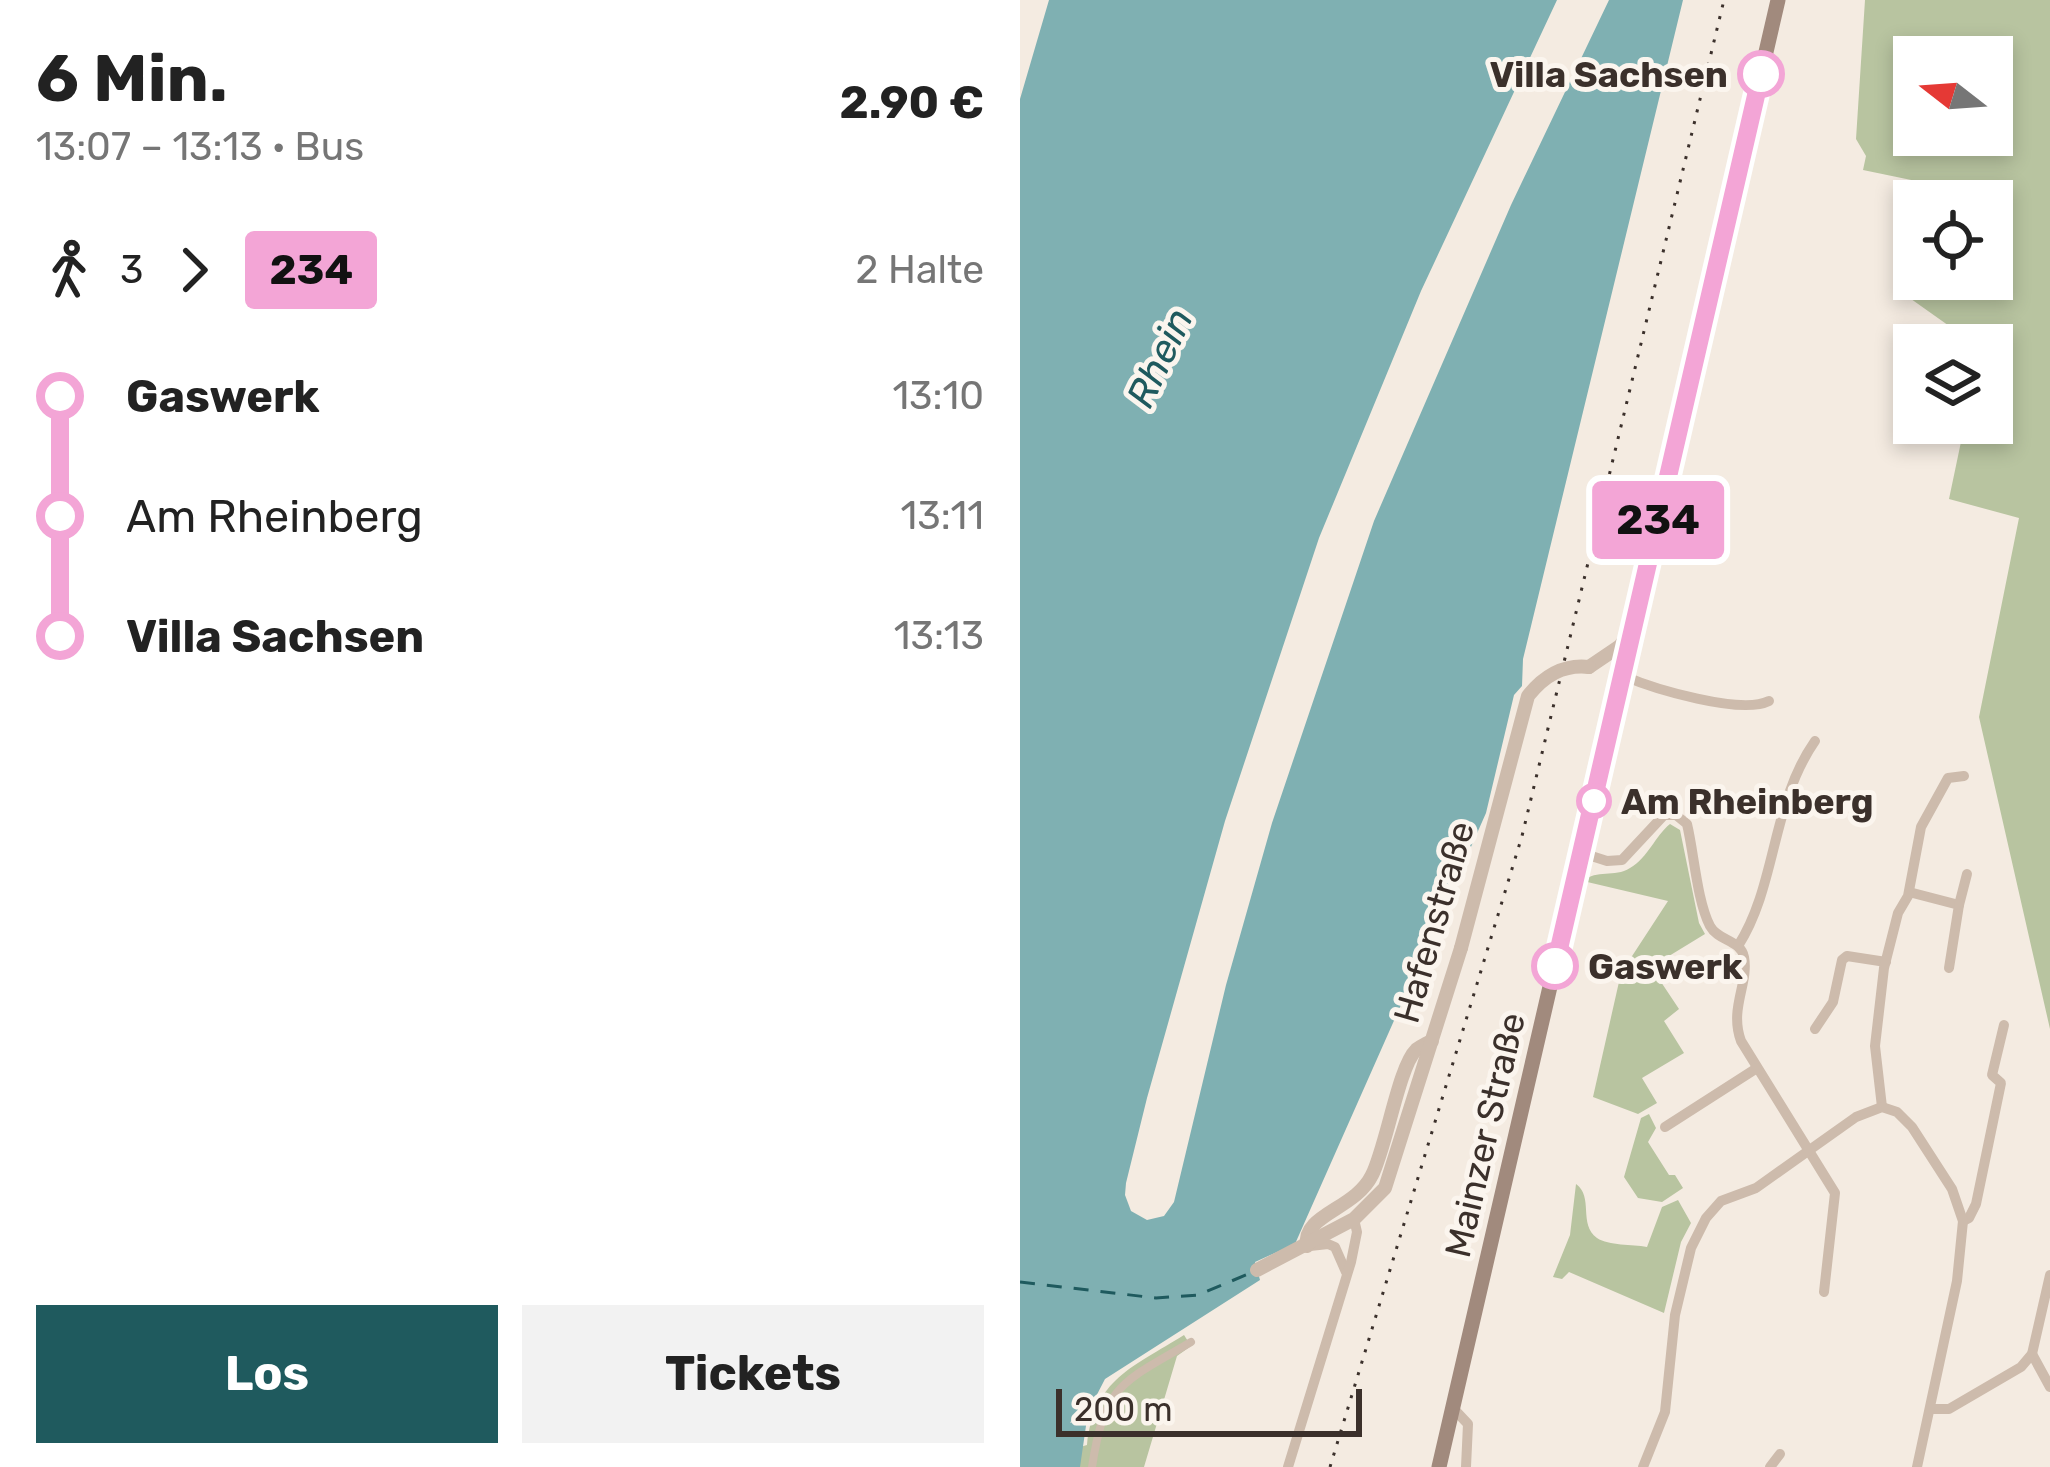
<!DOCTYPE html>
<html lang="de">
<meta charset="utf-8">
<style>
:root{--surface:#fff;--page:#f2f2f2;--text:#222;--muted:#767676;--accent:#1f5a5e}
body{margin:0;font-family:Rubik,sans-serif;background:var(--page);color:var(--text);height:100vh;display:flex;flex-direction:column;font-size:45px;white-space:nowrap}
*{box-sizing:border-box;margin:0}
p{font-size:39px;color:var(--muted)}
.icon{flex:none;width:66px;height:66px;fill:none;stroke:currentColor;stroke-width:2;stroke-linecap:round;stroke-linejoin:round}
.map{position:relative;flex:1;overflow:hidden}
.details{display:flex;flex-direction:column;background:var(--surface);width:1020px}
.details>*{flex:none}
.badge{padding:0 24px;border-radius:9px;font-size:42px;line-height:78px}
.needle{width:78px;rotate:287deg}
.fabs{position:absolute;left:873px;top:36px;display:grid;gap:24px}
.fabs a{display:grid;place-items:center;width:120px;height:120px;border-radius:0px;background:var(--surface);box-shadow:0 6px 18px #0003;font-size:60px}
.scale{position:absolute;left:36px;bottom:30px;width:306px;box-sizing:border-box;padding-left:12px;border:6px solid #3b302b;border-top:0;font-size:33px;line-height:42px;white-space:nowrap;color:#3b302b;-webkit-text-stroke:9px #fbf5ee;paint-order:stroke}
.map>.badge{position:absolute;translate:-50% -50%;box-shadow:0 0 0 6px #fff}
.legs{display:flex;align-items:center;gap:18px;height:132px;padding:0 36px;font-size:39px}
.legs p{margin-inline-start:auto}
.summary{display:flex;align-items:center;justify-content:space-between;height:204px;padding:0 36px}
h1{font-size:66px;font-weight:700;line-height:90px}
.primary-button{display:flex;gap:24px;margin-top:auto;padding:24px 36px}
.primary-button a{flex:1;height:138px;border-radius:0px;background:var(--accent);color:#fff;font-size:48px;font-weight:700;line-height:138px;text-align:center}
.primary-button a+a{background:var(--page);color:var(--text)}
ul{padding:0 36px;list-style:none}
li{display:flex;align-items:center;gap:42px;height:120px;font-size:45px}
li i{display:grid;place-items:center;width:18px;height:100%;margin:0 15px;background:currentColor}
li i::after{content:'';width:30px;height:30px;margin:-15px;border:9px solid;border-radius:50%;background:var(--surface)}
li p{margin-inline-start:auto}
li:first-child i{background:linear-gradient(#0000 50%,currentColor 0)}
li:last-child i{background:linear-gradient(currentColor 50%,#0000 0)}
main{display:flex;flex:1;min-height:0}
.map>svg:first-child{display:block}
.green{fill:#b8c4a0;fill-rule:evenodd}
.water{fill:#7fb0b2}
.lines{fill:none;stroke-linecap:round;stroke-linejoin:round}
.ferry{stroke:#1f5a5e;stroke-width:3;stroke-dasharray:15 12;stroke-linecap:butt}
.pedestrian{stroke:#cdbbac;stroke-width:8}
.minor{stroke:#cdbbac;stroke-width:10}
.tertiary{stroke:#cdbbac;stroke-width:14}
.secondary{stroke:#a18a7d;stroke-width:15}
.rail{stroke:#3b302b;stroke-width:3;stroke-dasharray:3 9;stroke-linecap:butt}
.tertiary-bridge{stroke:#cdbbac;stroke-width:14}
.line-1-casing{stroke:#fff;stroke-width:27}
.line-1{stroke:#f3a5d6;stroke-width:18}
.stop-1-dot{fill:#fff;stroke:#f3a5d6;stroke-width:6}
.labels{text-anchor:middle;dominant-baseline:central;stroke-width:10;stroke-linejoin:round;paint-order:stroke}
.stop-label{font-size:36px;font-weight:bold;fill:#3b302b;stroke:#fbf5ee;text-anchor:start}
.street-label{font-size:36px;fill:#3b302b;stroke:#fbf5ee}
.water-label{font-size:39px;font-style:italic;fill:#1f5a5e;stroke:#fbf5ee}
</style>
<main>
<section class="details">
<div class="summary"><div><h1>6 Min.</h1><p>13:07 – 13:13 · Bus</p></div><b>2.90 €</b></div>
<div class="legs"><svg class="icon" aria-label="walk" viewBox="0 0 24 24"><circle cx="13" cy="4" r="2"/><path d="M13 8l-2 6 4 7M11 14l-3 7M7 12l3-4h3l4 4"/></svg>3<svg class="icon" aria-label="forward" viewBox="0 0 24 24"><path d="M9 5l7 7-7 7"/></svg><b class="badge" style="background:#f3a5d6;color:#111">234</b><p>2 Halte</p></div>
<ul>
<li><i style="color:#f3a5d6"></i><b>Gaswerk</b><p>13:10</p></li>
<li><i style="color:#f3a5d6"></i><span>Am Rheinberg</span><p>13:11</p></li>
<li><i style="color:#f3a5d6"></i><b>Villa Sachsen</b><p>13:13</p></li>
</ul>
<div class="primary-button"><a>Los</a><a>Tickets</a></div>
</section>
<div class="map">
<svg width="1030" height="1467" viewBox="0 0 1030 1467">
<rect width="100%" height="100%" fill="#f4ebe1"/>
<g class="green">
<path d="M845,0H1030V1029L959,717L999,518L929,499L942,437L938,435L940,423H972V345H956L884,294L894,258V279H972V201H899L896,181L843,170L846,156L836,139ZM894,57H972V135H894Z"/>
<path d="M650,824L660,830L679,923L685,934L631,967L659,1009L644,1021L664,1053L622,1078L637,1103L618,1114L573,1097L601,973L648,901L563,881C577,869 594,878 610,868C628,858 635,836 650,824Z"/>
<path d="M629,1114L636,1128L628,1142L649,1175H655L663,1188L642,1202L618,1198L604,1177L621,1118Z"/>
<path d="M556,1184C574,1197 558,1224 577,1238C589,1246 612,1244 627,1247L642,1207L658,1200L671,1223L661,1242L644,1313L549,1272L542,1279L533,1277L550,1235Z"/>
<path d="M164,1335L171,1346L157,1356L124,1467H60V1447L67,1445C74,1379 113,1367 164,1335Z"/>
</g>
<path class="water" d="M29,0H537L401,291L299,538L205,821L127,1098L106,1183L105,1195L111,1211L127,1220L144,1216L154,1202L206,985L252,823L354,521L491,205L589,0H663L503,659L502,686L494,695L466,813L275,1244L235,1262L240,1280L85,1379L68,1412L60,1467H0V99Z"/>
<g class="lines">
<path class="ferry" d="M0,1282L136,1298L178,1295L233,1272"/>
<path class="pedestrian" d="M72,1467C85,1383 102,1383 171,1342"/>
<g class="minor">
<path d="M604,676C634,689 721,715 749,701"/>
<path d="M562,853L587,861L602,860L644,815H656L667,824C674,853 677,901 690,926C698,941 721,940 724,957C729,984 709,1008 721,1041L815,1193L804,1292"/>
<path d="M889,892L939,905L929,968"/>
<path d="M939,905L947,874"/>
<path d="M718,946C757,885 751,804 795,741"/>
<path d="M795,1029L813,1002L822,960L827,956L866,962"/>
<path d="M862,1107L855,1046L864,968L878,913L888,896L901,827L928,778L944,776"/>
<path d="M645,1127L737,1068"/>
<path d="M943,1221L949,1218L956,1204L981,1083L972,1075L984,1025"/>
<path d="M290,1246L308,1244L315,1247L326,1272"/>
<path d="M1012,1354L1030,1387"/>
<path d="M432,1407L448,1424L446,1467"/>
<path d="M910,1409H929L1001,1367L1012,1354L1030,1275"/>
<path d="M268,1467L331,1262L337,1232L334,1219"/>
<path d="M623,1467L645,1412L655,1315L671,1248L686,1218L701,1201L736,1188L836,1117L862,1107L877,1112L892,1127L932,1189L943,1221L937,1281L897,1467"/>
<path d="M750,1467L760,1454"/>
</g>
<g class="tertiary">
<path d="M569,667L600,646L610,632"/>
<path d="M287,1246C282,1214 335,1210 352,1175C366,1148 379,1066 396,1050C398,1048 409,1042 412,1041"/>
<path d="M237,1270L334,1219L365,1188L441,948"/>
</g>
<path class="secondary" d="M419,1467L758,0"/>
<path class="rail" d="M310,1467L502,836L704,0"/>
<path class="tertiary-bridge" d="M441,948L508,696C524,676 543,664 569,667"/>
</g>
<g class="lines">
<g class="line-1-casing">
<path id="line-1" d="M535,966L741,74"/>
</g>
<use href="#line-1" class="line-1"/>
</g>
<g class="stop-1-dot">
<circle cx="741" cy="74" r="21"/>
<circle cx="574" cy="801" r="15"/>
<circle cx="535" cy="966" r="21"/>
</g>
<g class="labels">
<g class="stop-label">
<text x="708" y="74" text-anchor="end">Villa Sachsen</text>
<text x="601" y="801">Am Rheinberg</text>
<text x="568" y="966">Gaswerk</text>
</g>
<g class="street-label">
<text transform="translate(414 922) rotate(-74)">Hafenstraße</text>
<text transform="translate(465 1135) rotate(-77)">Mainzer Straße</text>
</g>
<g class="water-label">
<text transform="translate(140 358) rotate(-65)">Rhein</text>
</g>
</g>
</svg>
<div class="fabs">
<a><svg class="needle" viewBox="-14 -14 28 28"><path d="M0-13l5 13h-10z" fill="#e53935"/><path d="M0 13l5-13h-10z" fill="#767676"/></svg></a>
<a><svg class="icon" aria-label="locate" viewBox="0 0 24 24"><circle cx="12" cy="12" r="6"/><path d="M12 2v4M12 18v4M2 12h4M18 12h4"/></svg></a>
<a><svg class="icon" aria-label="layers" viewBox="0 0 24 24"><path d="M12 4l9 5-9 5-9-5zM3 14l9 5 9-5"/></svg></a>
</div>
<div class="scale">200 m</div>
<b class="badge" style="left:638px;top:520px;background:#f3a5d6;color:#111">234</b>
</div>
</main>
